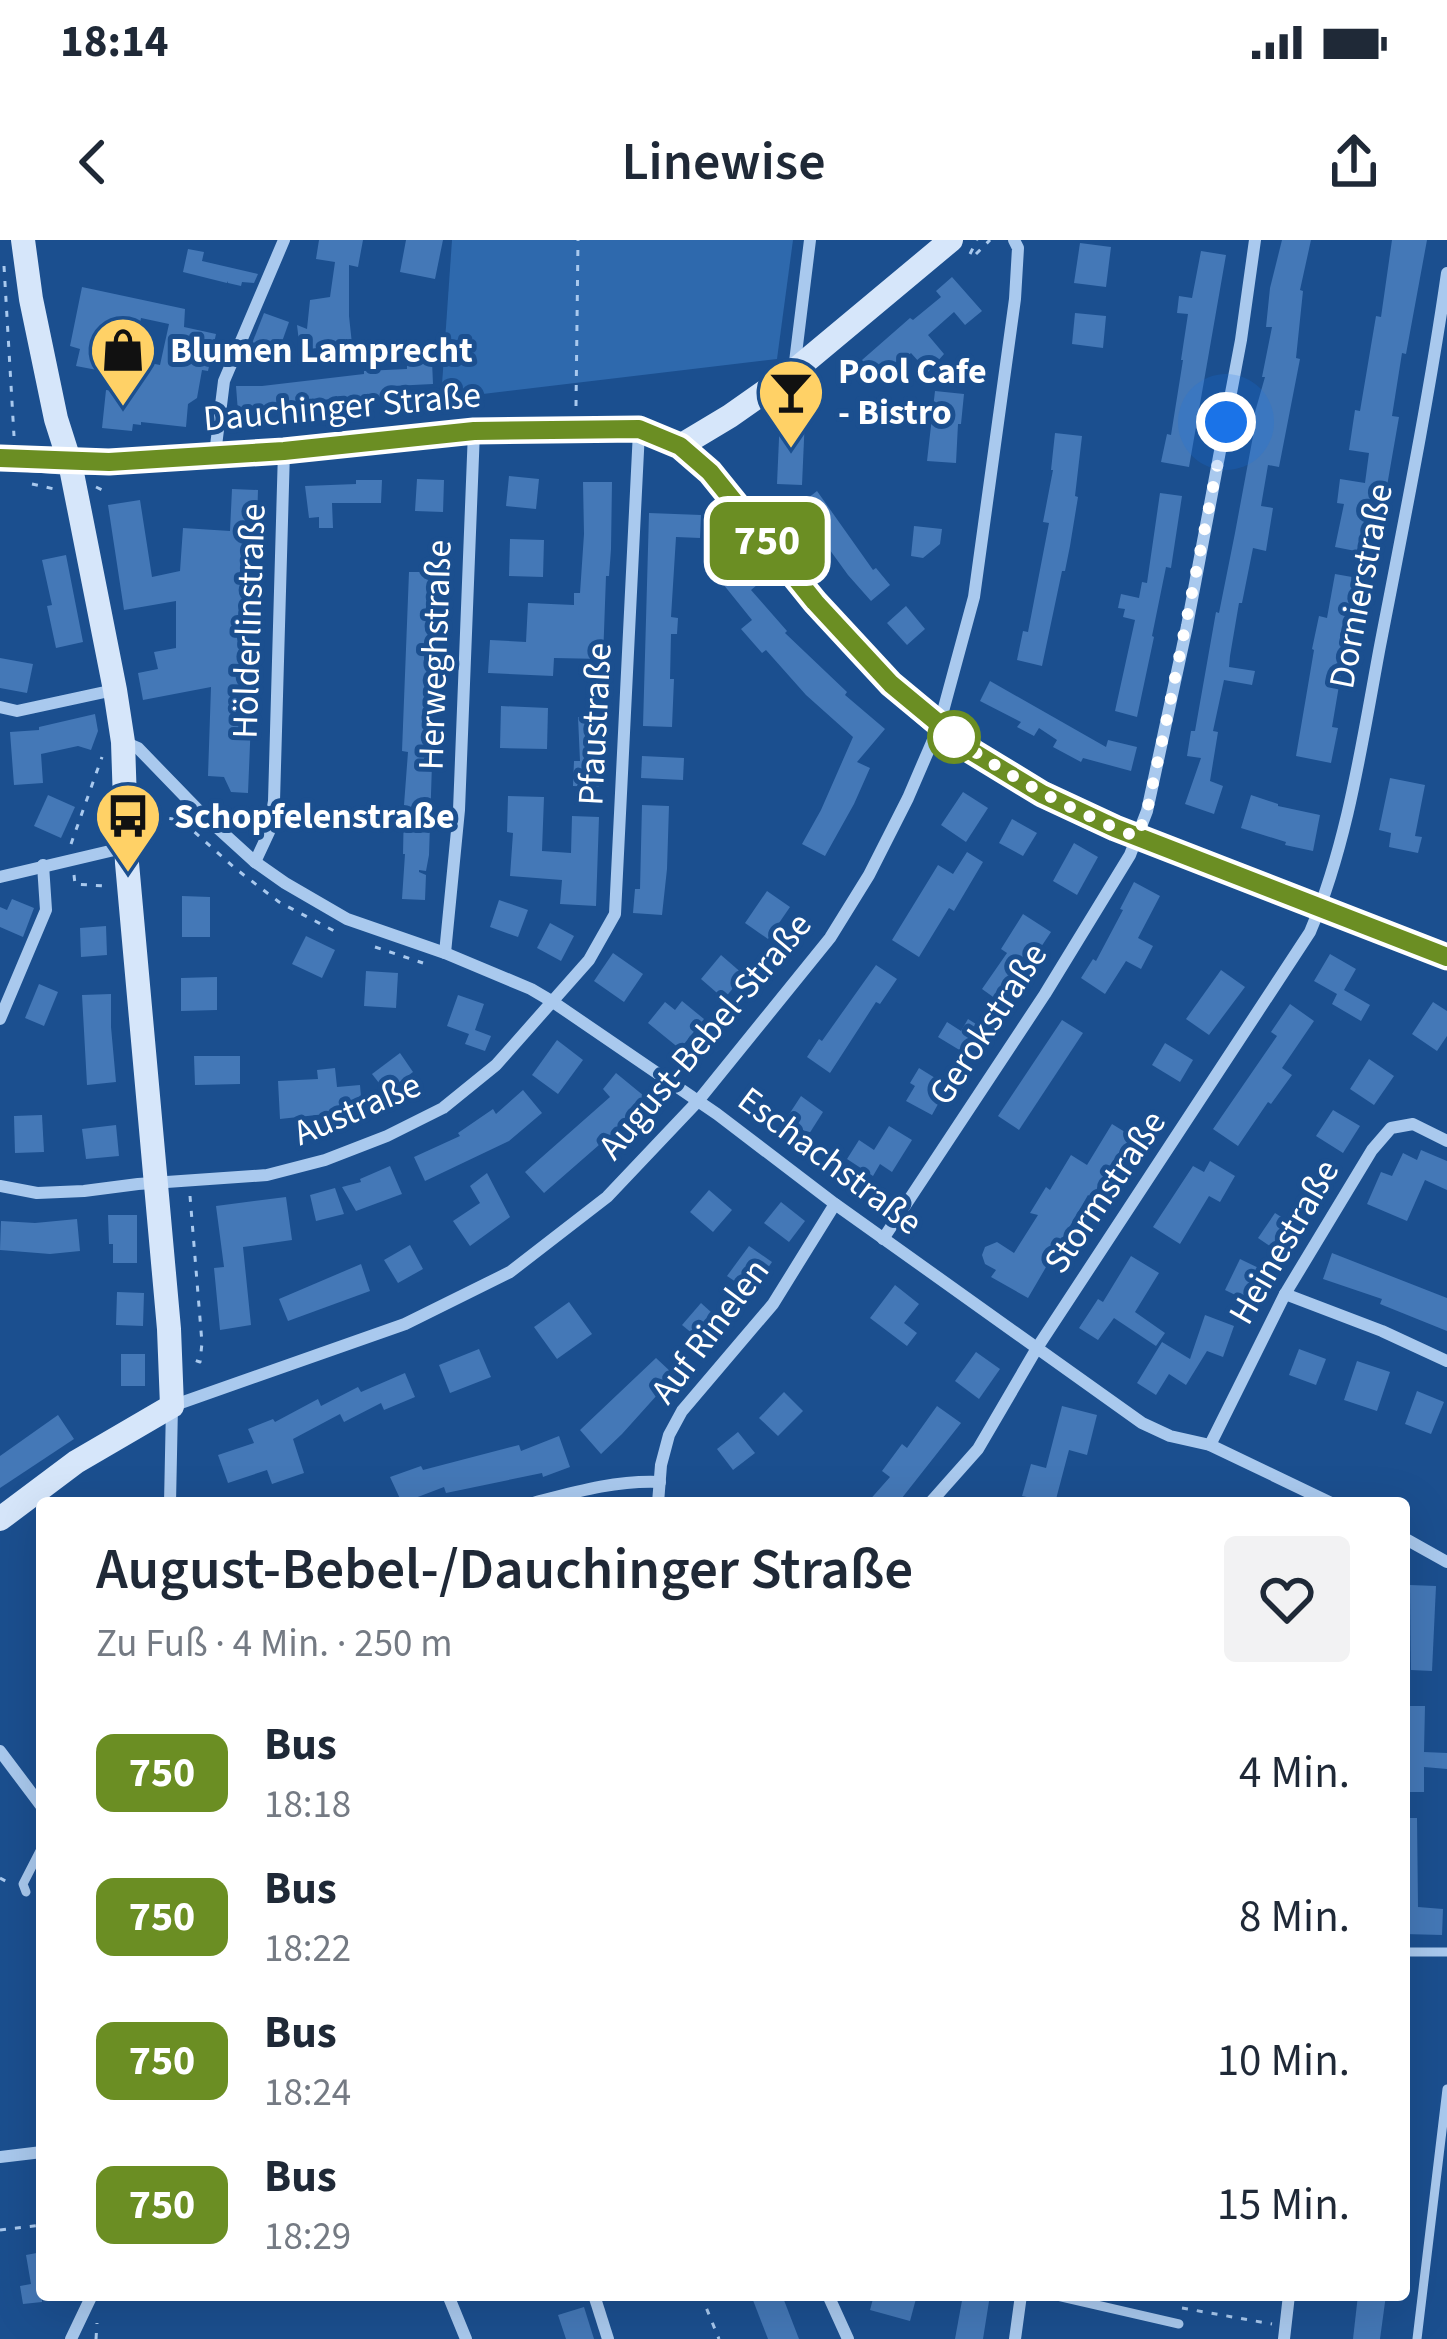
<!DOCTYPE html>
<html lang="de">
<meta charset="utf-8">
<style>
:root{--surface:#fff;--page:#f2f2f3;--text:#1f2937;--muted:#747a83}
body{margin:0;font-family:"Source Sans 3",sans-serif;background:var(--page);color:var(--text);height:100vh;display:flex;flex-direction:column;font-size:45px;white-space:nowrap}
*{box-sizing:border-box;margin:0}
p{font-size:39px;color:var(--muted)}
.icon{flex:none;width:66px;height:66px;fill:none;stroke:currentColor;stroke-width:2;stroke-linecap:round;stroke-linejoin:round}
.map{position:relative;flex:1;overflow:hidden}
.sheet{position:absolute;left:36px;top:1257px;width:1374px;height:804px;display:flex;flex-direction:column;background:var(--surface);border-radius:12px;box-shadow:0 12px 48px #0002}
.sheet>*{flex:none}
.badge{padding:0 24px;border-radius:18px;font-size:42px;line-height:78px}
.you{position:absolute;width:60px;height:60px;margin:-30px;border:9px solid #fff;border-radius:50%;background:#1a73e8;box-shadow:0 0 0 18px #1a73e833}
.map>.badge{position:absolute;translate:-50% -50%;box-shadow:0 0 0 6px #fff}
.round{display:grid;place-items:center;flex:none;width:126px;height:126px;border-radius:12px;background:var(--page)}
.headline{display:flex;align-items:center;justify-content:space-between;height:204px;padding:0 60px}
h1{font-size:57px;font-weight:600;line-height:90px}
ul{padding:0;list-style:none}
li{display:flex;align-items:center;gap:36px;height:144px;padding:0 60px}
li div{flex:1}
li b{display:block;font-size:45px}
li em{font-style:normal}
li .badge{min-width:132px;font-weight:700;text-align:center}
.status{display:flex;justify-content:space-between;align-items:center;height:84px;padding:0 60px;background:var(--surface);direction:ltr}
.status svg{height:33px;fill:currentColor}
header{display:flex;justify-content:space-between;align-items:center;height:156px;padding:0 60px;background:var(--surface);font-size:54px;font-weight:600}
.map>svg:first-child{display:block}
.green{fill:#2e69ad}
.building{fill:#4478b7}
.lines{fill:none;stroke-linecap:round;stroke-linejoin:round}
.path{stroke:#a9c9ee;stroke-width:3;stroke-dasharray:6 9;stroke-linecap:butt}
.lane{stroke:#a9c9ee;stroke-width:9}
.street{stroke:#a9c9ee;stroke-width:12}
.secondary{stroke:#d6e6fa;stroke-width:24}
.line-casing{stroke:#fff;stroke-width:27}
.line{stroke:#6b8e23;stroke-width:18}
.walk{stroke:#fff;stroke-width:12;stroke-dasharray:0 21.6}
.stop-dot{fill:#fff;stroke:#6b8e23;stroke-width:6}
.labels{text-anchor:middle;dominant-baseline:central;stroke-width:10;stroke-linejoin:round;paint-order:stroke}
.poi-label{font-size:36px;font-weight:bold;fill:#fff;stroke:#1b4f8f;text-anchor:start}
.street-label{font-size:36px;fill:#fff;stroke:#1b4f8f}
</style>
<div class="status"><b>18:14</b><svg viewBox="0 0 49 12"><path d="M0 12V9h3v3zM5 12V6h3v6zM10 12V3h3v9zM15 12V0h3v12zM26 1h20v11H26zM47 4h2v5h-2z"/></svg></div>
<header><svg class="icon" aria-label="back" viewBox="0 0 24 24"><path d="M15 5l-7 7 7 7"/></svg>Linewise<svg class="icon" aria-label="share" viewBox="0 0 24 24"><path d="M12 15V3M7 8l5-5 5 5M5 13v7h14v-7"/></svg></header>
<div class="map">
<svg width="1447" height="2099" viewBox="0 0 1447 2099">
<rect width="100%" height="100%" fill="#1b4f8f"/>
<path class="green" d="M452,0H793L777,119L441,159Z"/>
<g class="building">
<path d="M319,0H363L358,27L349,25V76L352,104L300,110L297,85L307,89L310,60L330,57L335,22L316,19Z"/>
<path d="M406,0H443L435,39L400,32Z"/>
<path d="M1282,0H1311L1300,50L1303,51L1296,118L1300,119L1279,227L1268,225L1261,266L1273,268L1266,311L1253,308L1242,363H1239L1230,416L1229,427L1255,431L1252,445L1224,440L1213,491L1218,492L1210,541L1223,546L1214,574L1185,564L1201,518L1187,516L1191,491H1195L1216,372L1219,373L1235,293L1256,180L1253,179L1265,137H1262L1272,87H1266L1270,48Z"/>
<path d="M1392,0H1427L1406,114L1402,113L1392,176L1399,177L1383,269H1380L1371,314L1335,307L1344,264L1337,263L1340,239L1365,243L1369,213L1349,210L1355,170L1360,171L1376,76L1381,77Z"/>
<path d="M1080,3L1111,7L1106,47L1074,43Z"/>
<path d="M188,9L204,12L202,21L258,34L254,43L242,42L241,46L228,43V41L227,43L183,32Z"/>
<path d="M1201,11L1226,15L1189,227L1161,222L1167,194L1171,195L1183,120H1181L1188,74L1177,73L1179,56L1192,58Z"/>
<path d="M952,37L982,71L965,85L954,72L928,95L944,114L928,132L911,113L879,140L862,120L910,78L913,80L941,57L936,51Z"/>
<path d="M82,47L185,69L184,87L216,94L208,131L202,130L197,158L188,164L186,187L141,182V185L133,184L132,191L102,188L106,150L133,153L140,121L160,125L169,84L141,78L133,120L101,113L97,130L76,126L80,109L70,106Z"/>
<path d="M264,73L289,82L278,113L271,114L251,106Z"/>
<path d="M1075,73L1106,76L1103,108L1072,104Z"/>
<path d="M432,121L433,144L393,146V156L297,161L298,170L238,172L236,146H262L364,134V131L407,129V122Z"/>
<path d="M935,151L964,154L961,184H958L956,223L927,221Z"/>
<path d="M780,176L805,177L802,245L777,244Z"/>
<path d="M1055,193L1082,196L1075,256L1078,257L1070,306L1065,331H1062L1042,426L1017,420L1023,391L1028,392L1049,283L1043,282L1053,230H1051Z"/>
<path d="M509,236L539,239L536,269L506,266Z"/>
<path d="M417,239L444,240L443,272L415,271Z"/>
<path d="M356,240H382L381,263H332L333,288H319V277L309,278L305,246L356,244Z"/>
<path d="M583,242H612L611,309L609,336H606L603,419L554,418L553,436L488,433L490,400L526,402L528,363L574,365V353H580L584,294Z"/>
<path d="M232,249L258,250L255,344L258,350L255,351L253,408L256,414L253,416L251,472L253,479L251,480L248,553L231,552L224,537L208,536L211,447L143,460L138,433L158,429L154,412L176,408V361L124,370L108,265L140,260L152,337L180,331L183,288L230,291Z"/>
<path d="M817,251L873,330L876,328L890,345L871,361L848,335L798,266Z"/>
<path d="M1160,253L1182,256L1171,328L1166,327L1152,396L1154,397L1137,477L1115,471L1135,380L1123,377L1125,369L1118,368L1121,354L1139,358L1142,342L1147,343Z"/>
<path d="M649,273L701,275L700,298L676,297L671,377L678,378L677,394H671L670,439H674L672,487L643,486Z"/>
<path d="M914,286L942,289L940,304L923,318L911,316Z"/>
<path d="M510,299L544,300L543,337L509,336Z"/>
<path d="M66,315L83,402L56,408L47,366L52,365L42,320Z"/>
<path d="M738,323L757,345L751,350L787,391L785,393L847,452L845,455L885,489L857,522L870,528L854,564L825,616L802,604L821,570L853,497L806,455L766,410L762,413L741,389L752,380L719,339Z"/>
<path d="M409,332H435L434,430L439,431L438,463H434L429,615L426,631L419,630V632L426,635L425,660L402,659L405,614H403L404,565L408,512L402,511Z"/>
<path d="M1335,334L1369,340L1350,418L1344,416L1332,487L1338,488L1331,523L1296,516L1314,410L1312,409L1319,376L1327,378Z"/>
<path d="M906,366L925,389L907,405L887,383Z"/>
<path d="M0,418L33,424L27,453L0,448Z"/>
<path d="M990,441L1106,507L1108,500L1137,507L1131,531L1083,518L1081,522L1053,507L1057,500L1039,488L1034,496L1017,487L1021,482L980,461Z"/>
<path d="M501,466L548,468L547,509L500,508Z"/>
<path d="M95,474L98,491L91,510L78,506L41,514L43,543L14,545L10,492L39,490V487Z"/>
<path d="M578,477H604L599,547L573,546L574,521H580Z"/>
<path d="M642,516L684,518L683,540L641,538Z"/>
<path d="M1390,538L1425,545L1415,596L1422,597L1418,613L1389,607L1391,593L1379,590Z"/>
<path d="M963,552L988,568L966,602L941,585Z"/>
<path d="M48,555L75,567L61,598L34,586Z"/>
<path d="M1251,555L1278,564V566L1320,575L1313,611L1285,605L1286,602L1241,588Z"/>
<path d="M508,556L544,557L542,611L571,613L572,576L599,577L596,666L560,664L562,640L510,636L513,593L507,592Z"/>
<path d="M642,565L669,566L667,629L662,675L633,673L635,649H640Z"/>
<path d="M1012,579L1037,593L1023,616L999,603Z"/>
<path d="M1074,603L1098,617L1077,655L1053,641Z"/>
<path d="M967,612L983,622L954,671L949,668L919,717L892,700L938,625L953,634Z"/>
<path d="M1134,642L1160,656L1138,698L1153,706L1141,729L1126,721L1105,754L1081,738L1093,719L1096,721L1123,670L1120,669Z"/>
<path d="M767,651L790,667L768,699L745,683Z"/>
<path d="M182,656L210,657V697H182Z"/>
<path d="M12,659L34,668L23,697L0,687V667L7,670Z"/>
<path d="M499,660L528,670L518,697L490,687Z"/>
<path d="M1023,674L1051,692L1003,764L982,749L1007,713L1001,709Z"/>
<path d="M550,683L574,696L561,721L537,708Z"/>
<path d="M106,686L107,715L81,717L80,688Z"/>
<path d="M306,696L335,710L322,738L292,724Z"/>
<path d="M613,713L643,734L624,762L594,741Z"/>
<path d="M1330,714L1356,729L1344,750L1370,765L1361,781L1332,764L1337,754L1314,741Z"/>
<path d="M721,715L744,735L724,759L701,739Z"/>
<path d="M876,725L897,739L880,764L876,762L830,833L807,817L819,799L822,801Z"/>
<path d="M1221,730L1245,747L1209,795L1186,779Z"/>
<path d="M366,731L398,733L396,768L364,766Z"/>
<path d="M217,737V770L181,771V738Z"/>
<path d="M39,744L58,752L44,786L25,778Z"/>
<path d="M111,754V787L116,842L87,845L82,755Z"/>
<path d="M458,755L484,764L475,790L491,796L485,811L465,804L469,794L447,786Z"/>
<path d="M682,761L704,779L680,809L648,783L665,762L675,770Z"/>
<path d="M1433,762L1447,771V796L1437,811L1412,794Z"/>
<path d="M1290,764L1314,781L1282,828L1292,835L1271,864L1268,862L1238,906L1213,889L1277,796L1271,792Z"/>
<path d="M968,779L987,791L971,817L938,797L947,782L961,791Z"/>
<path d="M1062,780L1083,793L1019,890L998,876Z"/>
<path d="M557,800L583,820L558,854L532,835Z"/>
<path d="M1165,803L1193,820L1180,842L1152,825Z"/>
<path d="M400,813L413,832L386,852L372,834Z"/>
<path d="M194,816H240V844L195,845Z"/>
<path d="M1369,819L1394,836L1374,865L1350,849Z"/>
<path d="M335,828L337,847L360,845L362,870L280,879L278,841L318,839L317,830Z"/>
<path d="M919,828L948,846L932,875L906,861L915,846L910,843Z"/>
<path d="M616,833L644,856L615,891L544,953L525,932L610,857L603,849Z"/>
<path d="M523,850L542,873L509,901L425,941L414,917L460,896L458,893L493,869L496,874Z"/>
<path d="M801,856L823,872L809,894L786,879Z"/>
<path d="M1333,870L1360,886L1343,913L1316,896Z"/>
<path d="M42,875L44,912L15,913L14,876Z"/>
<path d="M1112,884L1133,897L1113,929L1128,939L1118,956L1099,945L1092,957L1088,955L1028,1058L991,1037L996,1030L985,1024L982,1015L985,1007L997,1002L1014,1013L1038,975L1030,973L1046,947L1050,950L1071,915L1087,925Z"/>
<path d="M116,885L119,916L86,919L82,889Z"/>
<path d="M889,886L912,900L892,932L880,924L873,936L847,919L859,900L874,910Z"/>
<path d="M1421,910L1447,921V950L1425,940L1407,981L1367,964L1381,932L1392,936L1403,913L1417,920Z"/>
<path d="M1210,921L1235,936L1220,962L1209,956L1180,1004L1153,987L1193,926L1204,932Z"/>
<path d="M390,926L402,954L356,971L342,947L361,942L360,939Z"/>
<path d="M487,933L510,977L470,1006L453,981L480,963L470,946Z"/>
<path d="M335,948L344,974L316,981L310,955Z"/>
<path d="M709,950L732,970L713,992L690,972Z"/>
<path d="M286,957L292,1000L243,1007L251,1085L220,1090L214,1028L224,1027L216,966Z"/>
<path d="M781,962L805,981L789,1002L764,983Z"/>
<path d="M1275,973L1297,987L1280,1013L1258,998Z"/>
<path d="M108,975H137V1023H113V1004H109Z"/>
<path d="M77,979L80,1011L50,1014L0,1010L1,981L35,983Z"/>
<path d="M410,1005L423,1029L398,1043L384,1020Z"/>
<path d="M749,1006L772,1022L751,1052L727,1036Z"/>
<path d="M1332,1013L1447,1058V1091L1380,1064L1382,1059L1323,1039Z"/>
<path d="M1131,1016L1159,1033L1135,1072L1165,1093L1156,1106L1114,1078L1098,1100L1079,1088L1098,1059L1103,1062Z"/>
<path d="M1240,1019L1267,1032L1252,1063L1225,1050Z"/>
<path d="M361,1024L370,1051L288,1081L279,1059Z"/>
<path d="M895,1045L919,1064L904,1083L917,1093L907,1106L870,1078Z"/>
<path d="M117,1052L144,1053L143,1086L116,1085Z"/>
<path d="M569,1062L592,1094L557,1119L534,1087Z"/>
<path d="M701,1063L723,1083L705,1104L682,1085Z"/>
<path d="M1205,1075L1234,1086L1223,1117L1207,1111L1186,1145L1169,1134L1156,1155L1137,1143L1162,1102L1190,1119Z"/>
<path d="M479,1109L491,1137L450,1153L439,1125Z"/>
<path d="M1299,1109L1326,1119L1316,1145L1289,1135Z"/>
<path d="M976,1112L1000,1129L979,1159L955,1141Z"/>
<rect x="121" y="1114" width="24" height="32"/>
<path d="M656,1118L671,1132L654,1150L658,1154L622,1194L601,1214L580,1190Z"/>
<path d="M1357,1121L1390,1132L1377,1171L1344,1160Z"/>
<path d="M405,1133L415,1157L384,1170L381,1163L344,1182L340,1174L293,1199L304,1233L272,1244L267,1230L228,1243L218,1215L254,1203L248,1189L273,1179L275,1182L318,1159L321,1166L358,1147L361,1152Z"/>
<path d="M1417,1151L1444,1162L1431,1194L1405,1184Z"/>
<path d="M784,1152L803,1171L778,1196L759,1178Z"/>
<path d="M937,1166L961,1183L898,1263H867L890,1237L882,1231L902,1204L907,1208Z"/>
<path d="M1062,1166L1097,1175L1087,1215L1069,1210L1055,1263L1022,1256L1031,1224L1046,1228Z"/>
<path d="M58,1175L74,1199L0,1248V1216Z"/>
<path d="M738,1192L755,1213L733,1230L717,1209Z"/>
<path d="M559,1196L570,1227L543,1237L542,1233L446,1253L444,1247L402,1263L390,1237L421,1226L423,1230L519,1205L521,1211Z"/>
<path d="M1410,1345L1436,1346L1432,1431L1411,1430Z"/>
<path d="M1404,1466H1425L1424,1512L1447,1513V1529L1424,1527V1552H1404Z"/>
<path d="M1404,1578H1417L1418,1667L1443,1669L1442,1695L1404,1694Z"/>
<path d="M42,2012V2062L23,2064L20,2046L31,2044L26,2015Z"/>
<path d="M751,2055H782L799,2099H768Z"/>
<path d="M874,2055H917L910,2081L870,2070Z"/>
<path d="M963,2055H990L983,2099H955Z"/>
<path d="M1358,2055H1386L1380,2099H1353Z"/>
<path d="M584,2067L594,2099H566L558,2075Z"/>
</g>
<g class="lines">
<g class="path">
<path d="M970,14L977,0"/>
<path d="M976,14L990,0"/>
<path d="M4,26L14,196"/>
<path d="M576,166L578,0"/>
<path d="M32,244L54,249"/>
<path d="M96,247L109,253"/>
<path d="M147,595L150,588L165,578L181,580L236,629L279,662L338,693"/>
<path d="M71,604L102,517"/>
<path d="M74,635L75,644L105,646"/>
<path d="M375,707L423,723"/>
<path d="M655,852L657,861L656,874"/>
<path d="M190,956L202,1103L200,1122L191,1119"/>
<path d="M0,1638L9,1643"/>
<path d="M0,1990L42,1985"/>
<path d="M701,2055L719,2099"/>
<path d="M1182,2068L1272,2084"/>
<path d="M96,2099L97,2083"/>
</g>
<g class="lane">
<path d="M26,1652L23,1644L42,1607"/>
<path d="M1404,1712H1447"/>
<path d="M1053,2055L1179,2084"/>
<path d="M1417,2099L1447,1849"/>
</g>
<g class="street">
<path d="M794,130L810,0"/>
<path d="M215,214L224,141L284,0"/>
<path d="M0,467L17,471L114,450"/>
<path d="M124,502L138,508L200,572L255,622L285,643L347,679L445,713L531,749L553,762L717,874L835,964L1142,1183L1170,1196L1210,1205L1331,1263"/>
<path d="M255,622L269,592L274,561L284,211"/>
<path d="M0,637L127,607"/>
<path d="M445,713L459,570L474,191"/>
<path d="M0,779L46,670L43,625"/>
<path d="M0,946L37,953L84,951L138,944L267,935L325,920L387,896L443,868L496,825L589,720L615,674L639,191"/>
<path d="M883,999L1045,754L1130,615L1147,571L1187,386L1241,100L1255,0"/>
<path d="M1285,1054L1382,1091L1447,1121"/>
<path d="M1210,1205L1285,1054L1372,910L1391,888L1413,884L1447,901"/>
<path d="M170,1263L172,1166L405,1084L510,1032L607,957L698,861L830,698L869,635L908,558L939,486L974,357L1015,59L1018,8L1014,0"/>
<path d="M533,1263C575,1252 616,1240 660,1242"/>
<path d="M658,1263L661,1225L669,1195L682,1171L773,1064L835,964"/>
<path d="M930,1263L978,1209L1037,1108L1310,692C1348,602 1362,502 1380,406C1404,282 1429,158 1447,33"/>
<path d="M1404,1298L1447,1322"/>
<path d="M0,1511L42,1567"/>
<path d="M0,1917L42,1912"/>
<path d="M448,2055L466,2099"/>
<path d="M594,2055L608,2099"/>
<path d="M828,2055L848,2099"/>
<path d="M71,2099L92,2055"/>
<path d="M1015,2099L1021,2055"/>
<path d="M1284,2099L1289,2055"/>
</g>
<g class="secondary">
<path d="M680,206L730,176L794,131L951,0"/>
<path d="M0,218L70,223L109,222L284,211L474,191L639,189L680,206L710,232L815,362L891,444L939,486L973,512L1043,554L1093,579L1447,717"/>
<path d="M0,1279L76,1222L172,1166L169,1089L127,623L123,502L115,450L79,268L70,223L56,179L31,59L23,0"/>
</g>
</g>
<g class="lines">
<g class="line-casing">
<path id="line" d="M0,218L109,222L284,211L474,191L639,189L680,206L710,232L815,362L891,444L973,512L1042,554L1115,588L1447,717"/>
</g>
<use href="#line" class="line"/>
<path class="walk" d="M954,497L939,486C1000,533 1066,568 1137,597L1147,571L1167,478L1226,182"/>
</g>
<defs>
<g id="shop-pin" transform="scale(3.45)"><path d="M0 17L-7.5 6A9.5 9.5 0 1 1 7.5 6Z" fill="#ffd166" stroke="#1b4f8f"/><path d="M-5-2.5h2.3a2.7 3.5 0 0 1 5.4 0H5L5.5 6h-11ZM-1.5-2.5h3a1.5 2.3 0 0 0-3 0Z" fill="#111"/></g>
<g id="bar-pin" transform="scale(3.45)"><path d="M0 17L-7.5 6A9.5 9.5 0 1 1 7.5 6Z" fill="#ffd166" stroke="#1b4f8f"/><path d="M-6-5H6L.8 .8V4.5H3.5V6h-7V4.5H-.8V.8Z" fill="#111"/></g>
<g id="bus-pin" transform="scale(3.45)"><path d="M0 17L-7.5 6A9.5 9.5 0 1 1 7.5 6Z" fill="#ffd166" stroke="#1b4f8f"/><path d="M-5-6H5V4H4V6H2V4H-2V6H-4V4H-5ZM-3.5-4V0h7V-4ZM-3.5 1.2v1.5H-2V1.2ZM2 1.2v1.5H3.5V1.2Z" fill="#111"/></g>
</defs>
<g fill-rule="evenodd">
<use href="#shop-pin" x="123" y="110"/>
<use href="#bar-pin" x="791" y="152"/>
<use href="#bus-pin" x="128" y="576"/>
</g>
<circle class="stop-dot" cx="954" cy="497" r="24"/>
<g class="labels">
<g class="poi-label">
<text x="170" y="110">Blumen Lamprecht</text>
<text x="838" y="131">Pool Cafe<tspan x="838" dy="41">- Bistro</tspan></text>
<text x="174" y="576">Schopfelenstraße</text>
</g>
<g class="street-label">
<text transform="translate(342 167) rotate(-5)">Dauchinger Straße</text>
<text transform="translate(1361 346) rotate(-79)">Dornierstraße</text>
<text transform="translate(249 381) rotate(-88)">Hölderlinstraße</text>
<text transform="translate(435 415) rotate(-88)">Herweghstraße</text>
<text transform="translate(595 484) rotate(-87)">Pfaustraße</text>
<text transform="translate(988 784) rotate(-57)">Gerokstraße</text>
<text transform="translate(705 796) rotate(-50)">August-Bebel-Straße</text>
<text transform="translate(357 869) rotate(-23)">Austraße</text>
<text transform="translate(830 921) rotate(37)">Eschachstraße</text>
<text transform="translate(1105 952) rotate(-56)">Stormstraße</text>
<text transform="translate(1284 1002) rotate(-60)">Heinestraße</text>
<text transform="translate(710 1091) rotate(-53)">Auf Rinelen</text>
</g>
</g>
</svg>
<div class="you" style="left:1226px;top:182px"></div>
<b class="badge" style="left:767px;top:301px;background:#6b8e23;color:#fff">750</b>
<section class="sheet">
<div class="headline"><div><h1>August-Bebel-/Dauchinger Straße</h1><p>Zu Fuß · 4 Min. · 250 m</p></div><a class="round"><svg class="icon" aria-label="heart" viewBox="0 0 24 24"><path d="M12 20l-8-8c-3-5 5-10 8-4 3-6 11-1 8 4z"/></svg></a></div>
<ul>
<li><span class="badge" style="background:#6b8e23;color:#fff">750</span><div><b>Bus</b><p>18:18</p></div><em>4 Min.</em></li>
<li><span class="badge" style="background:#6b8e23;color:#fff">750</span><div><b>Bus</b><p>18:22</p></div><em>8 Min.</em></li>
<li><span class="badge" style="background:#6b8e23;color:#fff">750</span><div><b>Bus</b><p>18:24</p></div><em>10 Min.</em></li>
<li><span class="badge" style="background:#6b8e23;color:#fff">750</span><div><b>Bus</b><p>18:29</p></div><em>15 Min.</em></li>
</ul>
</section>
</div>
